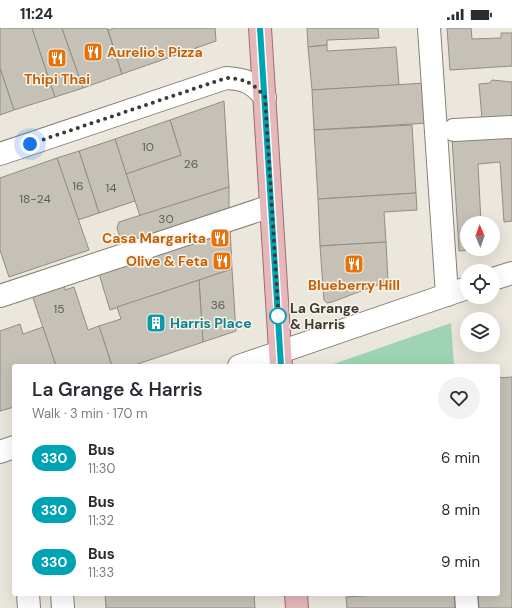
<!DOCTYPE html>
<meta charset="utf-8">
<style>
:root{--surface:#fff;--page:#f2f2f3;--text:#2b2b33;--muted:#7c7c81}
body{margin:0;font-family:"DM Sans",sans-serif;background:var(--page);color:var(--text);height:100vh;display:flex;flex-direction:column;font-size:15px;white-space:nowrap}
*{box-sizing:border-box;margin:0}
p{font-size:13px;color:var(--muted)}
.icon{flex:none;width:22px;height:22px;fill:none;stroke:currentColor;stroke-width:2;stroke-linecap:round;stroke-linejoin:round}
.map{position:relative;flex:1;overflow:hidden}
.drawer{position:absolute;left:12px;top:336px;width:488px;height:232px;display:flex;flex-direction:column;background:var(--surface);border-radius:4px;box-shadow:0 4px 16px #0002}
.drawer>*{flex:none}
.badge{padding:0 8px;border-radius:13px;font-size:14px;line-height:26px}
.needle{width:26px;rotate:358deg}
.tools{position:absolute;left:460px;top:188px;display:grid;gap:8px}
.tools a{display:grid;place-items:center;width:40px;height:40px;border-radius:50%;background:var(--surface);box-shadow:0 4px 16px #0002;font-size:20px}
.you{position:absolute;width:20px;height:20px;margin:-10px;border:3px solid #fff;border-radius:50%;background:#1a73e8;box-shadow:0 0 0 6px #1a73e833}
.map>.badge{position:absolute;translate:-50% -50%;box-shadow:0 0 0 2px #fff}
.round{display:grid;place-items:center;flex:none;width:42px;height:42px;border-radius:21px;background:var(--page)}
.head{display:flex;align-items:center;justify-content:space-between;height:68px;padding:0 20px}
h1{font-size:19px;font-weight:600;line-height:30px}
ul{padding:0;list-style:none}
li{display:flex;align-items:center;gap:12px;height:52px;padding:0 20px}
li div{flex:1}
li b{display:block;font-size:15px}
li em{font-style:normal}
li .badge{min-width:44px;font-weight:700;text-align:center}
.status{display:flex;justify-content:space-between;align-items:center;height:28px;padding:0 20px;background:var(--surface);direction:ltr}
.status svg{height:11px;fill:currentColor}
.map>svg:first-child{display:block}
.green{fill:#9ed4b3}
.building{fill:#c5c1b6;stroke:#918d83}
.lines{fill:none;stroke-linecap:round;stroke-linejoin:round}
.minor-casing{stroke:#858177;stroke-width:24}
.major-casing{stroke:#a06c6f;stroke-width:24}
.minor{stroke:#fff;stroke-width:22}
.major{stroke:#e6b7bb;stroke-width:22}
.line-casing{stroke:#fff;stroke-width:9}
.line{stroke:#00a3b4;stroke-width:6}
.walk{stroke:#3c3a36;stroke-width:4;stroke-dasharray:0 7.2}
.stop-dot{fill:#fff;stroke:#00a3b4;stroke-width:2}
.labels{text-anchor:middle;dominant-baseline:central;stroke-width:3;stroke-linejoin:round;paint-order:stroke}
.number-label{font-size:12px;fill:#5e5c56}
.food-label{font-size:14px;font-weight:bold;fill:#c56008;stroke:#f8f4e9}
.stop-label{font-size:14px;font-weight:bold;fill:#3c3a36;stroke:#f8f4e9;text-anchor:start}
.culture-label{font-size:14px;font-weight:bold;fill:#0d838f;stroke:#f8f4e9;text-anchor:start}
</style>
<div class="status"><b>11:24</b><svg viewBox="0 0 49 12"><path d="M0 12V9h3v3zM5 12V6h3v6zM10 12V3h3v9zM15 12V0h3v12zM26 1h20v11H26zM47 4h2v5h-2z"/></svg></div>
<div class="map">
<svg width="512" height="580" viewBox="0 0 512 580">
<rect width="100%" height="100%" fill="#ebe7dc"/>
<path class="green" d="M451,295L454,338H328Z"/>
<g class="building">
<path d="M0,0H32L55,69L14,82L0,40Z"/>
<path d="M32,0H62L83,60L55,69Z"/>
<path d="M62,0H107L122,46L83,60Z"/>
<path d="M115,0H215L216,13L122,46L108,2Z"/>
<path d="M307,0H378L379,10L327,12V17L308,19Z"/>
<path d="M447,0H471L472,11L501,10V5H512V38L450,42Z"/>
<path d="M327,17V23L396,19L399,57L312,62L308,19Z"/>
<path d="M0,40L14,82L0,87Z"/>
<path d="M492,52L512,54V89L482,91L479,56L490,55Z"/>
<path d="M425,55L428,95L314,102L312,62Z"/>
<path d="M224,73L229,159L140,188L126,146L181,127L170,92Z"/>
<path d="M170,92L181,127L126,146L115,111Z"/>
<path d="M412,97L416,165L318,171L314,102Z"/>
<path d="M512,106V193L504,194L500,134L478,136L481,195H467V221H483L459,223L452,110Z"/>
<path d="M115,111L135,173L99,185L79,123Z"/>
<path d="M79,123L99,185L78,192L57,130Z"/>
<path d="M57,130L89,222L9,249L0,222V150Z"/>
<path d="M229,159V182L123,219L117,200L119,194Z"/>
<path d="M416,165L417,182L384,184L386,214L320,218L318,171Z"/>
<path d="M230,198L232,241L110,282L97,239Z"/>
<path d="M386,214L388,253L332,274L327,275L324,272L320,218Z"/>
<path d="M232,241L236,303L203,314L199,252Z"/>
<path d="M199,252L203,314L132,338H112L99,298L121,291L117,279Z"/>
<path d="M63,254L65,262L74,259L88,302L99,298L112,338H56L31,264Z"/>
<path d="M20,296L23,306L43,299L56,338H14V379L0,383V303Z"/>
<path d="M512,349V580H479L478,566H498V350Z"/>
<path d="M105,566H254L255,580H106Z"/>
<path d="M392,566H454L455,580H347L346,569Z"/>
</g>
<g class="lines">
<g class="minor-casing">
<g id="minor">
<path d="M429,0L447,267"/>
<path d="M454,102L512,99"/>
<path d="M0,126L226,50C245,51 252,54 265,69"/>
<path d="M493,251L512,245"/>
<path d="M0,268L271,178"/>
<path d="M239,338L467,260"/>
<path d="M0,424L14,419"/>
<path d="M28,566L29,580"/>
<path d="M62,566L63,580"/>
<path d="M466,566L467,580"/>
</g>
</g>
<g class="major-casing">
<g id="major">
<path d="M260,0L281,338"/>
<path d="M296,566L297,580"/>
</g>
</g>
<use href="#minor" class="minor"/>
<use href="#major" class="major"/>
</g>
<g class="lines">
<g class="line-casing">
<path id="line" d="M260,0L281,338"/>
</g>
<use href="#line" class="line"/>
<path class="walk" d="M30,116L226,50C245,51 252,54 265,69L279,294L278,288"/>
</g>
<defs>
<g id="restaurant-square" transform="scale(1)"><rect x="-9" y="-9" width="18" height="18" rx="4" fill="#e8710a" stroke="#f8f4e9"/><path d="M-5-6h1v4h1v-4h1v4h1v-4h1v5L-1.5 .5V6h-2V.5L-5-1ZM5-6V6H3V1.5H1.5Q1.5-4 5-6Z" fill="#fff"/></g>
<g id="building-square" transform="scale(1)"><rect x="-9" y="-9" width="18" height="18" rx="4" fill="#0f9aa8" stroke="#f8f4e9"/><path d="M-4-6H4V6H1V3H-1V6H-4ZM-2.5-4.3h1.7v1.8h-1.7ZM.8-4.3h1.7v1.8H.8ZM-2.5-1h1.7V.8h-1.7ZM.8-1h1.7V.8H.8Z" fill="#fff"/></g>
</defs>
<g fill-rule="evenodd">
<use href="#restaurant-square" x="93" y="24"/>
<use href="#restaurant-square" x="57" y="30"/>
<use href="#restaurant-square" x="220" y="210"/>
<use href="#restaurant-square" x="222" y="233"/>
<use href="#restaurant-square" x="354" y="236"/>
<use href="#building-square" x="156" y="295"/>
</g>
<circle class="stop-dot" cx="278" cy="288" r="8"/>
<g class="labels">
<g class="number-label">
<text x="148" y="119">10</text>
<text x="191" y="136">26</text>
<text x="78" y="158">16</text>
<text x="111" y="160">14</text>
<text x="35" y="171">18-24</text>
<text x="166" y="191">30</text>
<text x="218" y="277">36</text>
<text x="59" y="281">15</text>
</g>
<g class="food-label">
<text x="107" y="24" text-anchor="start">Aurelio's Pizza</text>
<text x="57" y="51">Thipi Thai</text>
<text x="206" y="210" text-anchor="end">Casa Margarita</text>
<text x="208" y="233" text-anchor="end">Olive &amp; Feta</text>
<text x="354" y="257">Blueberry Hill</text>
</g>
<g class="stop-label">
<text x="290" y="280">La Grange<tspan x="290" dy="16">&amp; Harris</tspan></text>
</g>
<g class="culture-label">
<text x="170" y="295">Harris Place</text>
</g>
</g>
</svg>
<div class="tools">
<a><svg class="needle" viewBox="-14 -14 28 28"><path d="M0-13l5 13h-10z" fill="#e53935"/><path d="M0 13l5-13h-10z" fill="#7c7c81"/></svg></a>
<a><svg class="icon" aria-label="locate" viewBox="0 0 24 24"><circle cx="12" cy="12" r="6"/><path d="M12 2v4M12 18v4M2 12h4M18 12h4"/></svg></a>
<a><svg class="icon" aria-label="layers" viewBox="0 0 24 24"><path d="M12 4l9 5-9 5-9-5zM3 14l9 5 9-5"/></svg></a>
</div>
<div class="you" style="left:30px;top:116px"></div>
<section class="drawer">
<div class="head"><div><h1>La Grange &amp; Harris</h1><p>Walk · 3 min · 170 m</p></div><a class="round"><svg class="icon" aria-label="heart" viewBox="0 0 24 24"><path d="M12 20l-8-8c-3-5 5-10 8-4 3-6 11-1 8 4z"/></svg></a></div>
<ul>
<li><span class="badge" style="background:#00a3b4;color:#fff">330</span><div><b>Bus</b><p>11:30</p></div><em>6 min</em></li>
<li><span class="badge" style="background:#00a3b4;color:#fff">330</span><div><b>Bus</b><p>11:32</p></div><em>8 min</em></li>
<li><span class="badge" style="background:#00a3b4;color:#fff">330</span><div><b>Bus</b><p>11:33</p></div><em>9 min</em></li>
</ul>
</section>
</div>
